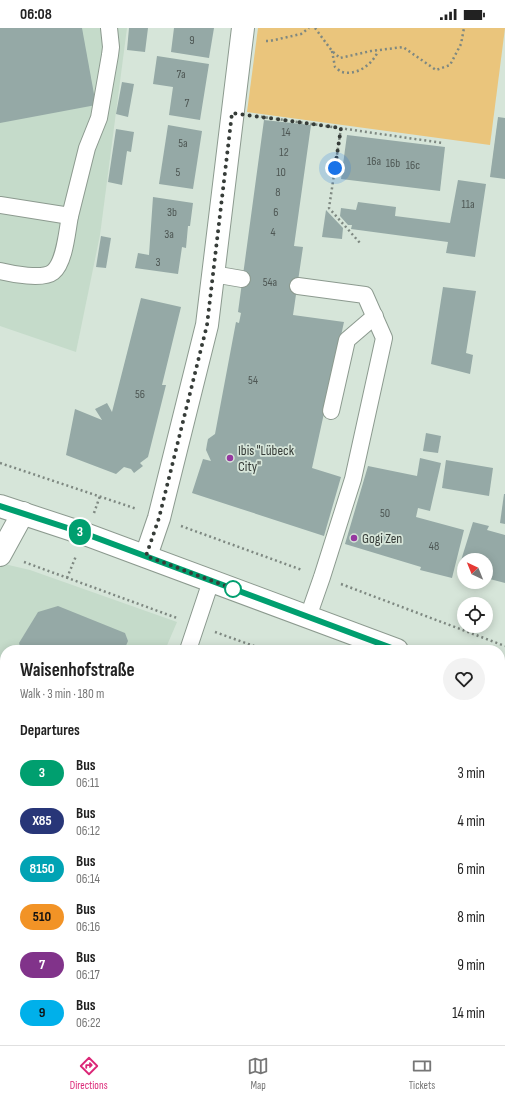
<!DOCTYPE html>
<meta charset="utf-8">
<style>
:root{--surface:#fff;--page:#f2f2f2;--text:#222;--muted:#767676;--line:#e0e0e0;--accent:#db2777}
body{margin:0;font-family:"Sofia Sans Condensed",sans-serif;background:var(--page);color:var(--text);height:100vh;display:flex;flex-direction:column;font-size:15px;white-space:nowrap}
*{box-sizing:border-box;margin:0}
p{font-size:13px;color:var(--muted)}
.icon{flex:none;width:22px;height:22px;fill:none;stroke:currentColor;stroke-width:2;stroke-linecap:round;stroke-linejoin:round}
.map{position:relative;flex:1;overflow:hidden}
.panel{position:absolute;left:0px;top:617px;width:505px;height:400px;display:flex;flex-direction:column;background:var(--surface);border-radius:16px 16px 0 0;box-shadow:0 2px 10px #0003}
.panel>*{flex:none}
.badge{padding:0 8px;border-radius:13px;font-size:14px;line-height:26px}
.needle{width:26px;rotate:317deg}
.fabs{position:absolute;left:457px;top:525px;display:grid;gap:8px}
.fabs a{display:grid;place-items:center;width:36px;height:36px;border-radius:50%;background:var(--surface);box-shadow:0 2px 10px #0003;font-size:20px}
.you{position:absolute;width:20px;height:20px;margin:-10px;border:3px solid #fff;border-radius:50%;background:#1a73e8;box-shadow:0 0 0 6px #1a73e833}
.map>.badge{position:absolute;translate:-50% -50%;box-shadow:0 0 0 2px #fff}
h2{padding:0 20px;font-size:15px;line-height:36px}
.round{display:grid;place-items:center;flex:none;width:42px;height:42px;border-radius:21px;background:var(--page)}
.headline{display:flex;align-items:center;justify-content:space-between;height:68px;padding:0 20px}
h1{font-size:19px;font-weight:700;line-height:30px}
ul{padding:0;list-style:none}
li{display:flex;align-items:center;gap:12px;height:48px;padding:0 20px}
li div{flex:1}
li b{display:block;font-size:15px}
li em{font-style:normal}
li .badge{min-width:44px;font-weight:700;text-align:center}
.status{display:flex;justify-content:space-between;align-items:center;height:28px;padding:0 20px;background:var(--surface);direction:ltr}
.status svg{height:11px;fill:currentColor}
.menu{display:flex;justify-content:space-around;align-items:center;height:56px;border-top:1px solid var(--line);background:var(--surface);font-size:11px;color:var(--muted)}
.menu a{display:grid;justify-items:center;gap:2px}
.menu .selected{color:var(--accent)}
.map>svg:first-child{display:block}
.built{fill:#c5dbca}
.green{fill:#eac57c}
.building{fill:#95a9a6}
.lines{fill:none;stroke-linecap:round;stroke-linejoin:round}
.service-casing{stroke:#8c9a8f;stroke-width:18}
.minor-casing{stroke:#8c9a8f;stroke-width:24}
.primary-casing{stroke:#8c9a8f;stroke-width:24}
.path{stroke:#7e8881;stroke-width:2.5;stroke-dasharray:2 3;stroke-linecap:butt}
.service{stroke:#fff;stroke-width:16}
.minor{stroke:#fff;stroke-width:22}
.primary{stroke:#fff;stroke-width:22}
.line-casing{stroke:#fff;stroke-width:9}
.line{stroke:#009f6f;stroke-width:6}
.walk{stroke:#363c38;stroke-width:4;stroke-dasharray:0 7.2}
.poi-dot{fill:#9638a0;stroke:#d6e5d9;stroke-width:1.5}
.stop-dot{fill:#fff;stroke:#009f6f;stroke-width:2}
.labels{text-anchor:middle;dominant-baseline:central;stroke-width:3.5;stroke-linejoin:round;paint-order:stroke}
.number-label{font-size:12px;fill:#4e5754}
.poi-label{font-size:14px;fill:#363c38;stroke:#d6e5d9;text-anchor:start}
</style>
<div class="status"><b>06:08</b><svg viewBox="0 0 49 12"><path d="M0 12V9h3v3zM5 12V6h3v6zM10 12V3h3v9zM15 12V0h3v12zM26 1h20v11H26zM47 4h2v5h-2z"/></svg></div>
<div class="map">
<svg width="505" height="1017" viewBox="0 0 505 1017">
<rect width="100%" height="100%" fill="#d6e5d9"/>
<g class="built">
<path d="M0,0H127L100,207L76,324L0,298Z"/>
<path d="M0,535L30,542L177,594L165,622H5V771L0,768Z"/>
<path d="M505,837V1017H447L449,1012H500V854Z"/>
</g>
<g class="green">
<path d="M258,0H505L490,117L247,84Z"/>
<path d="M5,946V1012H449L447,1017H0V962Z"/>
</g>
<g class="building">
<path d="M0,0H82L96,77L0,95Z"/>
<path d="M129,0H148L145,24L127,22Z"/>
<path d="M174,0H214L209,30L171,24Z"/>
<path d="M157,28L209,36L200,92L169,87L173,59L153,56Z"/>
<path d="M122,54L134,56L128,89L116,86Z"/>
<path d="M498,89L505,90V151L490,149Z"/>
<path d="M264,92L311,97L294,218L303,219L293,287L344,294L312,440L341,449L324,508L192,465L203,431L211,433L206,422L207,416L208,411L215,406L236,294L239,295L241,285L238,284Z"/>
<path d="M168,97L202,103L193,161L159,156Z"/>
<path d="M116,101L134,104L131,124L127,123L122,157L108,154Z"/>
<path d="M347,107L445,119L440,163L341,151Z"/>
<path d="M458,152L486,156L475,229L446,225L448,214L351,201L352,197H348L340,188L341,180L356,182L358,174L396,179L395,188L450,195Z"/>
<path d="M153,169L193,175L190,198H188L186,220L182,219L178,246L135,240L138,225L149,227Z"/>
<path d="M326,182L343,200L342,211L322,209Z"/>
<path d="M101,208L111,210L106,240L96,239Z"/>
<path d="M443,259L476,263L466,325L473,327L470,346L431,336Z"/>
<path d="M141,270L181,279L162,357H166L148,429L140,435L143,438L134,445L131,441L124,439L116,446L66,427L75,381L102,392L95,381L107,375L112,384Z"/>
<path d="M426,405L441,408L438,425L423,423Z"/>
<path d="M420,430L441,435L430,483L418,480L416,489L464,502L452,550L420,542L421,539L345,516L368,438L417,448Z"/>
<path d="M446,432L493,440L489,468L442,460Z"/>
<path d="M504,466H505V496L500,495Z"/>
<path d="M473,494L489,498L487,502L505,507V555L486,550V532H464V543L458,542Z"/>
<path d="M58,578L125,605L128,613L124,622H21L19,615L38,584Z"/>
<path d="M5,644V771L0,768V652Z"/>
</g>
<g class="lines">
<g class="service-casing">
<g id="service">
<path d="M0,177L70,188L87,120L99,90L110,27L111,19L109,0"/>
<path d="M0,243C12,246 43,252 53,244C65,234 67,203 70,188"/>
<path d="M213,246L242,251"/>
<path d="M298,258L365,267L384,310L353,451L322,549L308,589"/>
<path d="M331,383L347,312L375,288"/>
<path d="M188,622L211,553"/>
<path d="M500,793L505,778"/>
</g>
</g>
<g class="minor-casing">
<g id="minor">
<path d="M0,527L23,485"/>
<path d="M146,528L159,490L207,297L243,0"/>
</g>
</g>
<g class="primary-casing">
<g id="primary">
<path d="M0,478L85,506L397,622"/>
<path d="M500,660L505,662"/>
</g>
</g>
<g class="path">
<path d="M315,0L332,23L340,30L371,23L403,19L436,42L450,37L461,16L464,0"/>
<path d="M266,13H270L301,6L309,0"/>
<path d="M332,23L335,39C337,40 340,44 342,44C357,48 373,36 378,23"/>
<path d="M256,88L443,115"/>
<path d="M341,100L329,180L360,215"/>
<path d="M0,435L137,481"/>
<path d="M94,485L100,468"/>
<path d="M181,498L302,542"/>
<path d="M24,534L177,590"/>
<path d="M67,550L76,528"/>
<path d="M341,556L505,618"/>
<path d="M215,604L265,622"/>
<path d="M500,707L505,709"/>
<path d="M0,778L5,781"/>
<path d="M0,930L5,915"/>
</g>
<use href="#service" class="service"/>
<use href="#minor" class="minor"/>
<use href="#primary" class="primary"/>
</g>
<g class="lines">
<g class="line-casing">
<path id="line" d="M0,478L86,506L397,622"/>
</g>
<use href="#line" class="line"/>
<path class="walk" d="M233,561L239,563L146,528L159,490L207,297L232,85L341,100L335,140"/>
</g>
<g class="poi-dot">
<circle cx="230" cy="430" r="4"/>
<circle cx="354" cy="510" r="4"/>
</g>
<circle class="stop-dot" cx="233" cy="561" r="8"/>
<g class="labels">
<g class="number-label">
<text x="192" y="12">9</text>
<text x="181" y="46">7a</text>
<text x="187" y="75">7</text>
<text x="286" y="104">14</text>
<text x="183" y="115">5a</text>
<text x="284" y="124">12</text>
<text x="374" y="133">16a</text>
<text x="393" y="135">16b</text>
<text x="413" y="137">16c</text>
<text x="178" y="144">5</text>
<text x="281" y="144">10</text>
<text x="278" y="164">8</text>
<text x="468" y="176">11a</text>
<text x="172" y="184">3b</text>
<text x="276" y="184">6</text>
<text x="273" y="204">4</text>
<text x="169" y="206">3a</text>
<text x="158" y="234">3</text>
<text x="270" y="254">54a</text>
<text x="253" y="352">54</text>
<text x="140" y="366">56</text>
<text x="385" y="485">50</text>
<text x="434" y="518">48</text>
</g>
<g class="poi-label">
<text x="238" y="422">Ibis "Lübeck<tspan x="238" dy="16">City"</tspan></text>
<text x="362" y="510">Gogi Zen</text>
</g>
</g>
</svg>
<div class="fabs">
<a><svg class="needle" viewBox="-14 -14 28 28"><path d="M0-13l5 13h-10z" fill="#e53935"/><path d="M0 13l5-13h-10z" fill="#767676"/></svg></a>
<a><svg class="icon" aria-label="locate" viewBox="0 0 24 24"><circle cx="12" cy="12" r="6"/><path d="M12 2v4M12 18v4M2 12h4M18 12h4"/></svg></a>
</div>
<div class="you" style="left:335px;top:140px"></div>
<b class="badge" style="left:80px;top:504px;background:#009f6f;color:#fff">3</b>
<section class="panel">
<div class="headline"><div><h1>Waisenhofstraße</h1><p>Walk · 3 min · 180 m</p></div><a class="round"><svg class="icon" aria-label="heart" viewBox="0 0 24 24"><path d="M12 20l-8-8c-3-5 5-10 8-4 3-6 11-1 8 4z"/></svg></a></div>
<h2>Departures</h2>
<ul>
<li><span class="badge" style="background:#009f6f;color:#fff">3</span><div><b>Bus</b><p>06:11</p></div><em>3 min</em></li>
<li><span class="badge" style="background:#283678;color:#fff">X85</span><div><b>Bus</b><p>06:12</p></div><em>4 min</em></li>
<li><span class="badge" style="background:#00a3b4;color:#fff">8150</span><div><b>Bus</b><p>06:14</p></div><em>6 min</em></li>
<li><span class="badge" style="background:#f29326;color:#111">510</span><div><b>Bus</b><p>06:16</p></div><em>8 min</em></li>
<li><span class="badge" style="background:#81338a;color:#fff">7</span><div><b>Bus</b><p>06:17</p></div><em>9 min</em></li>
<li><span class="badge" style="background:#00b0ea;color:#111">9</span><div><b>Bus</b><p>06:22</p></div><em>14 min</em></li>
</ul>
</section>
</div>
<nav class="menu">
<a class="selected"><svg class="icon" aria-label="directions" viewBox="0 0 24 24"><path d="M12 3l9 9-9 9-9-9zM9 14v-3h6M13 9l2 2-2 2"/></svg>Directions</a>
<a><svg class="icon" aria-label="map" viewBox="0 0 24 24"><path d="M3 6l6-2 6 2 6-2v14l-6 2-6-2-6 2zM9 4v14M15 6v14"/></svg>Map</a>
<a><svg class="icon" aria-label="tickets" viewBox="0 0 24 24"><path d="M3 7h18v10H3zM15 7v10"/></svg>Tickets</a>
</nav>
